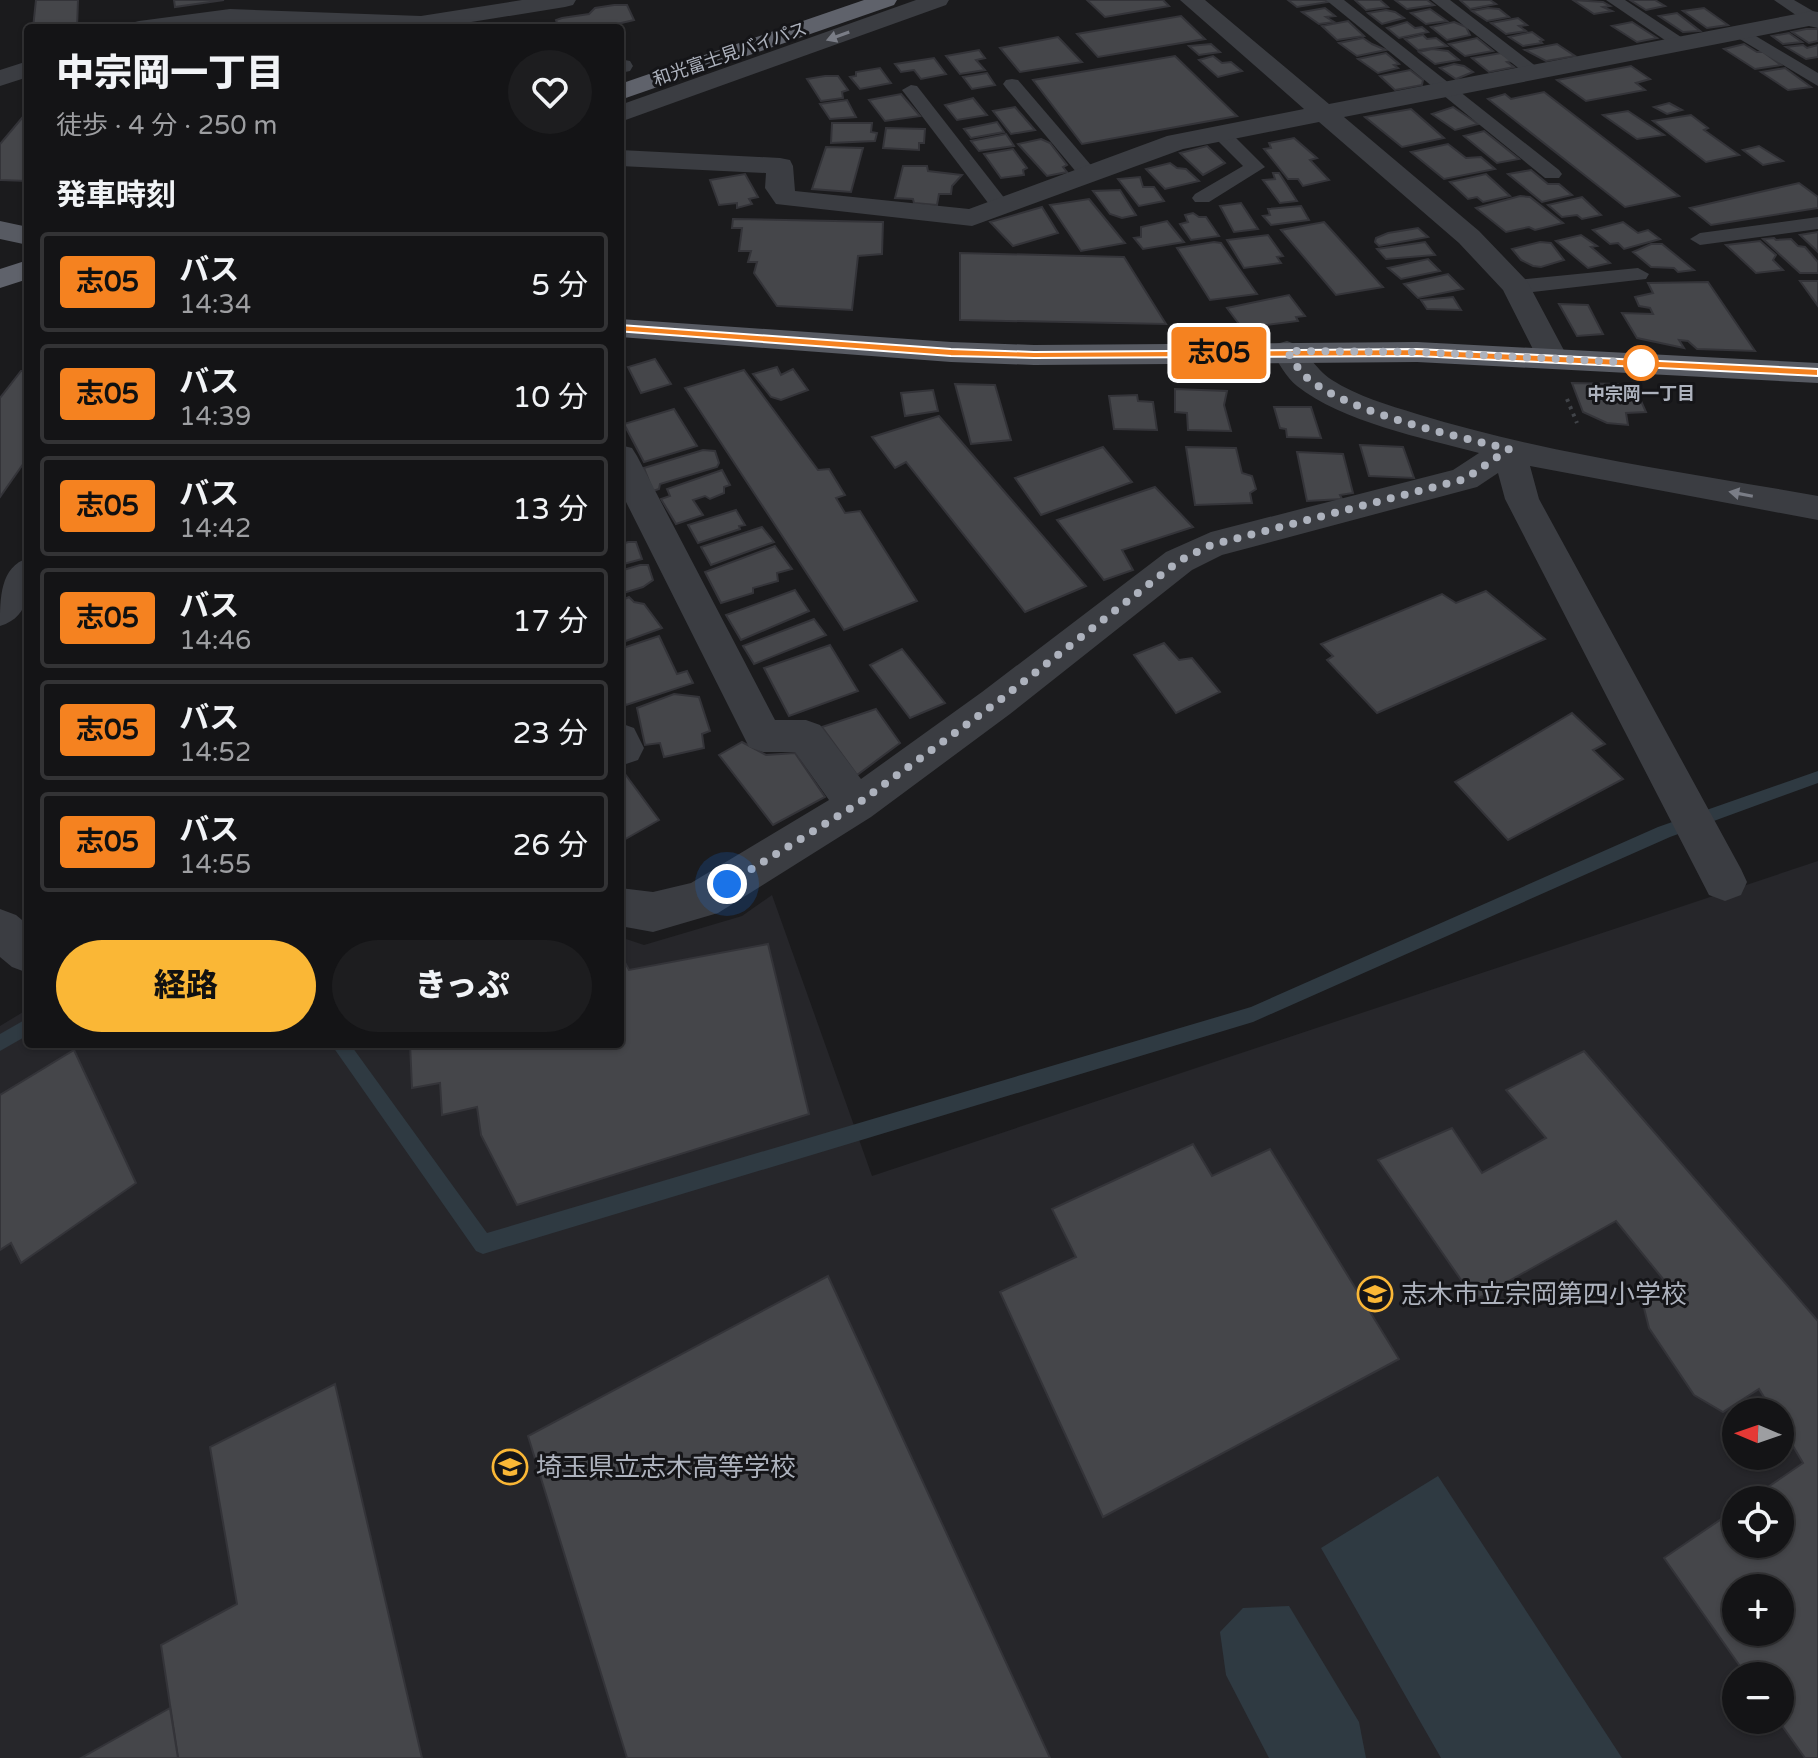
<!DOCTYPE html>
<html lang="ja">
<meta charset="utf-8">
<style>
:root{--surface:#141416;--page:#1d1d1f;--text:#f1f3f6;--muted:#9d9ea1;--line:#333335;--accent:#fab736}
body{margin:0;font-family:"Varela Round","Noto Sans JP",sans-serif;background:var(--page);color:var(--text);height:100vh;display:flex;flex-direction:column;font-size:30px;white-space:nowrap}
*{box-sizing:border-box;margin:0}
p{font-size:26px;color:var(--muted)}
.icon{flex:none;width:44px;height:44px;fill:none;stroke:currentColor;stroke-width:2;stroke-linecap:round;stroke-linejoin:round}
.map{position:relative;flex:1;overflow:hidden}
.side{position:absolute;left:24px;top:24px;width:600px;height:1024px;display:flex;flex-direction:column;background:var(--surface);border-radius:8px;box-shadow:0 2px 6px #0004,0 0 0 2px var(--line)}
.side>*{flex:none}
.badge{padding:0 16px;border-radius:6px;font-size:28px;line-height:52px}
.needle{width:52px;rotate:272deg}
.controls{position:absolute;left:1722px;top:1398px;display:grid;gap:16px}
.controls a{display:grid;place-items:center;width:72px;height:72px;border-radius:50%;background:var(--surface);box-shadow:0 2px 6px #0004,0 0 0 2px var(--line);font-size:40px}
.you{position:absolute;width:40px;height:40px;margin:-20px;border:6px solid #fff;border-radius:50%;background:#1a73e8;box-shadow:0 0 0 12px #1a73e833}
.map>.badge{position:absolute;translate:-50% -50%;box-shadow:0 0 0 4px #fff}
h2{padding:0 32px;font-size:30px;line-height:72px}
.round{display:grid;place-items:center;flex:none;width:84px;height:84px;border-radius:42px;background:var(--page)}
.overview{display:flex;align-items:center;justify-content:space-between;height:136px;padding:0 32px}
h1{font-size:38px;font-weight:800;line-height:60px}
.cta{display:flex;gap:16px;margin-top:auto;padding:16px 32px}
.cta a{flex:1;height:92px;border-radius:48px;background:var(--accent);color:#111;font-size:32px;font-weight:800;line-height:92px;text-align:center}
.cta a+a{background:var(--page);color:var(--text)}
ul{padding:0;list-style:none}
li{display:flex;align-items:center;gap:24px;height:100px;margin:0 16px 12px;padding:0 16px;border:4px solid var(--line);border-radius:8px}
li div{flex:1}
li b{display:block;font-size:30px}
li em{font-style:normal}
li .badge{min-width:88px;font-weight:700;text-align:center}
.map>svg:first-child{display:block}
.built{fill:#26262a;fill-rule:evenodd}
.water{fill:#2f3a42}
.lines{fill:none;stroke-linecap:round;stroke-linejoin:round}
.stream{fill:#2f3a42;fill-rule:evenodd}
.building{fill:#45464a;stroke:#343439;stroke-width:2;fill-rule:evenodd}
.path{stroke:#414449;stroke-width:4;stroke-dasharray:3 5;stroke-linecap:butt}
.service{fill:#3b3d42;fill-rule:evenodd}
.minor{fill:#3b3d42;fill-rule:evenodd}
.primary{fill:#575a62;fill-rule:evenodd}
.trunk{fill:#5f626b;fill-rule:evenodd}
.oneway{fill:#7a7d86}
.line{fill:#f58220;stroke:#fff;stroke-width:2}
.walk{stroke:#adb2bd;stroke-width:8;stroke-dasharray:0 14.4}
.stop-dot{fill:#fff;stroke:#f58220;stroke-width:4}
.labels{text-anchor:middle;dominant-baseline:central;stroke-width:6;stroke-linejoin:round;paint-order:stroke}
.far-street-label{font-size:18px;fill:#adb2bd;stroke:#151518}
.far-stop-label{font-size:18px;font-weight:bold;fill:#adb2bd;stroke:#151518}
.near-poi-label{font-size:26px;fill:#adb2bd;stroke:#151518;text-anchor:start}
</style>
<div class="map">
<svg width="1818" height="1758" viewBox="0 0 1818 1758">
<rect width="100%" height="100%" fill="#1b1b1d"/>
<path class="built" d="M1818,861V1758H0V1026L28,1009V1044H620V937L644,945L742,916L772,895L872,1176ZM1736,1412H1780V1456H1736ZM1736,1500H1780V1544H1736ZM1736,1588H1780V1632H1736ZM1736,1676H1780V1720H1736Z"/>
<g class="water">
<path d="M1438,1476L1622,1758H1441L1321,1548Z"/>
<path d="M1289,1606L1359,1722L1366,1758H1269L1226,1675L1220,1632L1243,1608Z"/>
</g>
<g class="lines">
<g class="stream">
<path d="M1818,771V783L1670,837L1253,1022L483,1254L476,1251L331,1044H350L487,1233L1251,1007L1658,827Z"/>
<path d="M28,1018V1035L0,1051V1034Z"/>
</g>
</g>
<g class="building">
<path d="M36,0H78L77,28H33Z"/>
<path d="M174,0H224L175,7Z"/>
<path d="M1087,0H1163L1169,6L1105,17Z"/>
<path d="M1288,0H1325L1328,2L1297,7Z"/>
<path d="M1355,0H1380L1388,7L1366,10Z"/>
<path d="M1395,0H1427L1434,5L1407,9Z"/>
<path d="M1460,0H1490L1496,4L1470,9Z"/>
<path d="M1573,0L1603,2L1610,6L1603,7L1612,11L1594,14Z"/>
<path d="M1630,0H1655L1665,6L1646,10Z"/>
<path d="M614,5H627L634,20L600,28H559L556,20L562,18L589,14L595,8Z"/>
<path d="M1325,8L1335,16L1326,17L1334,22L1319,24L1302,12Z"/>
<path d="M1488,8L1499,9L1509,17L1487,21L1472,11Z"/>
<path d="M1704,8L1728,25L1707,28L1683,11Z"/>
<path d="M1430,9L1447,21L1426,24L1411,13Z"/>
<path d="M1386,10L1395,12L1404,18L1382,24L1368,13Z"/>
<path d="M1677,13L1700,31L1683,32L1659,16Z"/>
<path d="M1181,16L1205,39L1098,57L1077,34Z"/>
<path d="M1518,18L1527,25L1519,26L1526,31L1506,34L1491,23Z"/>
<path d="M1348,21L1364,36L1337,40L1322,26Z"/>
<path d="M1407,22L1415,28L1422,27L1428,32L1399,38L1387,28Z"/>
<path d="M1454,22L1466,27L1470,35L1447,40L1431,27Z"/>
<path d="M1632,22L1657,38L1637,42L1612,26Z"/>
<path d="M1806,29H1818V41L1809,43L1792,32Z"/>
<path d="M1532,32L1543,40L1540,41L1542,43L1523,46L1509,37Z"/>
<path d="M1789,33L1802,42L1783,44L1772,36Z"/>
<path d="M1423,35L1427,39L1436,38L1447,46L1418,50L1405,39Z"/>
<path d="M1058,37L1082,62L1020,72L1000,48Z"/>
<path d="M1363,38L1372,44L1386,50L1357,56L1339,43Z"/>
<path d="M1477,38L1493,51L1465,56L1449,44Z"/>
<path d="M1211,44L1220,52L1199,55L1189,46Z"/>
<path d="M1557,44L1575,56L1546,61L1525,50Z"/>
<path d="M1744,44L1757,52H1763L1781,65L1755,69L1724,49Z"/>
<path d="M1803,45L1807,48L1818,45V57L1806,59L1786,47Z"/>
<path d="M1432,49L1448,51L1459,60L1435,64L1419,52Z"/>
<path d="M979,50L985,58L976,60L985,70L960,74L946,56Z"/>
<path d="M1386,53L1399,64L1394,65L1398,68L1378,73L1358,59Z"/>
<path d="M1501,53L1512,61L1507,62L1514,67L1489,72L1472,58Z"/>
<path d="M1175,56L1237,116L1082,144L1033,80Z"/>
<path d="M1213,56L1222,63L1231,62L1242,71L1218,77L1199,60Z"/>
<path d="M934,58L946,74L921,79L914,70L901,72L895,64Z"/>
<path d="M1454,64L1464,66L1473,72L1456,79L1440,68Z"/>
<path d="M1631,66L1650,79L1636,83L1645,90L1586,101L1557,80Z"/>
<path d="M880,68L891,83L860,89L850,77L856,76V72Z"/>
<path d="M1785,68L1811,87L1788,90L1761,72Z"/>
<path d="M1410,70L1423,80L1422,85L1395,90L1380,76Z"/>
<path d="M987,73L995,85L972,89L963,77Z"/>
<path d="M825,76H838L848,90L842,92L843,98L821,101L807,79Z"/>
<path d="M1544,92L1679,196L1625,207L1488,99L1505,94L1511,99Z"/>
<path d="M901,94L920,116L885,121L869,100Z"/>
<path d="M973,98L987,115L957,120L945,105Z"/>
<path d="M847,100L856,117L830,119L820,104Z"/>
<path d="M1669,103L1682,110L1667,114L1654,107Z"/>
<path d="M1015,107L1035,130L1011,134L993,111Z"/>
<path d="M1453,107L1478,124L1455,130L1432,114Z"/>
<path d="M1411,109L1444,138L1402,147L1365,117Z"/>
<path d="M1628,111L1664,135L1637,139L1603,115Z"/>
<path d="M27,112L28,181L0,180V144Z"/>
<path d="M1691,115L1708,128L1704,130L1739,155L1706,162L1653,121Z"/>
<path d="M997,122L1004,132L971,138L964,129Z"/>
<path d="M832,123H872L871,132L877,133L875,141L831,143Z"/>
<path d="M886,128L925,129L924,143H919V150L883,148Z"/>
<path d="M1484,131L1519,159L1497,163L1464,136Z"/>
<path d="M1006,134L1014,146L979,151L971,141Z"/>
<path d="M1294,138L1317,158L1310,160L1329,180L1303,186L1298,179H1288L1264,149L1271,148L1269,143Z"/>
<path d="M1041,139L1050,143L1067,165L1063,167L1067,172L1047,176L1018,144Z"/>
<path d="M1448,144L1466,158L1481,157L1495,169L1444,179L1411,152Z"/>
<path d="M1207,146L1225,163L1203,175L1180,153Z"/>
<path d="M1759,146L1783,161L1763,165L1743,150Z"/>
<path d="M826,147L863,148L851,192L812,189Z"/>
<path d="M1013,149L1027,168L1023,170L1024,175L1001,178L984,154Z"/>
<path d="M1170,163L1177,168L1186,169L1199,181L1165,189L1146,169Z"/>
<path d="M903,166H927L928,171L962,175L952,186L951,194H939L937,205L914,203L913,199L895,198Z"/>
<path d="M1531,170L1548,184H1559L1572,195L1542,202L1508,174Z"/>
<path d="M1273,173H1279L1297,201L1280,203L1263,180L1275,179Z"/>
<path d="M745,174L758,197L749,199L752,204L737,208V203L719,205L710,180Z"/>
<path d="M1486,174L1510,196L1483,202L1477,197L1468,199L1450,182Z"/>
<path d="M1140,177L1143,187H1154L1164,201L1139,206L1118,179Z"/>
<path d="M1799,183L1818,197V208L1711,225L1690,208Z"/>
<path d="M1120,190L1136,215L1122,218L1110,214L1093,191Z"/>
<path d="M1520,196L1530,197L1563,223L1535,230L1529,227L1506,232L1476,208Z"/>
<path d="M1582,197L1601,215L1582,219L1577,215L1562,217L1548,205Z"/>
<path d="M1089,199L1125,243L1081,251L1050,205Z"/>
<path d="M1241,203L1258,229L1234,232L1220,206Z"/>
<path d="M1301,206L1309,220L1271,225L1263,216L1270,215L1268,209Z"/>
<path d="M1042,207L1058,233L1013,246L990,222Z"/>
<path d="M1193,213L1199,217H1206L1219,236L1191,240L1180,224L1188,222L1185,215Z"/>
<path d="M733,219L883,222L882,254L858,256L852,310L777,306L754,273L757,262H748L751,251H739L742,228H732Z"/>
<path d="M1167,221L1184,242L1143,249L1134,238L1141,237V227Z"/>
<path d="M1324,222L1383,287L1336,295L1281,230Z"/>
<path d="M1623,222L1638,233L1648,230L1660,239L1624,249L1618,243L1610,244L1593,230Z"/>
<path d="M1418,228L1428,237L1379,246L1375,242L1376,238L1388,233Z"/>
<path d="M1818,232V252L1800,235Z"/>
<path d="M1268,235L1283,256L1277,257L1281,263L1244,268L1227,240Z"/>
<path d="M1581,235L1597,246L1591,247L1610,263L1588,268L1556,241Z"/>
<path d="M1774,238L1776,240L1791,239L1798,246L1805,247L1818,262V273H1800L1763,239Z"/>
<path d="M1760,241L1776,255L1773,260L1783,270L1756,273L1726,245Z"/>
<path d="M1214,242L1221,243L1257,294L1210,300L1177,248Z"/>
<path d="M1425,242L1435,255L1386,259L1377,249Z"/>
<path d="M1540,242L1551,243L1564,260L1541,267L1533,266L1521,260L1512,249Z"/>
<path d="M1651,244H1662L1694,270L1678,272L1674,268L1651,267L1633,252Z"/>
<path d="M960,253L1124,257L1166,324L960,320Z"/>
<path d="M1428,259L1440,271L1401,279L1388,268Z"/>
<path d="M1448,274L1463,289L1418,298L1404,284Z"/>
<path d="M1800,281H1818V306Z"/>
<path d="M1708,282L1755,351L1697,349L1688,341L1679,340L1684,348L1637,338L1622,313L1653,314L1650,308L1639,306L1635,297L1653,293L1648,283Z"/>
<path d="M1289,295L1305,316L1296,317L1298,321L1242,328L1227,308Z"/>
<path d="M1453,297L1461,310L1427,309L1421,300Z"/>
<path d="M1559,304L1588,305L1603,334L1577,336Z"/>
<path d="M655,359L671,384L641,393L628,367Z"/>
<path d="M777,367L781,375L793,369L808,390L781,400L771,397L753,374Z"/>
<path d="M744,370L818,470L829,469L845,495L836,498L845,513L860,511L917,601L844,630L685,388Z"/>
<path d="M21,371H28V457L0,497V398Z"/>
<path d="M1572,383L1618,384L1625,400L1641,401L1646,412L1626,413L1628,425L1607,423L1583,412Z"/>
<path d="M955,384L995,385L1011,440L971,444Z"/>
<path d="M1175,389L1227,391L1224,405L1231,431L1188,430L1187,413L1175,412Z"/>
<path d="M933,390L938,411L905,416L901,393Z"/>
<path d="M1137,395L1138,401L1153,402L1157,430L1114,429L1109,396Z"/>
<path d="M1274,407H1311L1321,438L1287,437L1286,429L1280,428Z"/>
<path d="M674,409L697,446L644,462L624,424Z"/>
<path d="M939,416L1086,586L1025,612L906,462L895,468L872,437Z"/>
<path d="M1360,445L1403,447L1414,478L1369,476Z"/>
<path d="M1103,447L1132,482L1041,515L1015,478Z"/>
<path d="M1186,447L1236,448L1242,473L1252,476L1256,489L1250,493L1252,503L1195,505Z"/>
<path d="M703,450L715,451L719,463L717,467L660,484L659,489L653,491L644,468Z"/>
<path d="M1297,452L1343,454L1353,493L1340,495L1342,499L1307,501Z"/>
<path d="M722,470L730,485L724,487V493L710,499L705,496L693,500L703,515L676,524L661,499L670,496L667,489Z"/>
<path d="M1155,487L1193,527L1122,550L1133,570L1104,580L1057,520Z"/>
<path d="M736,510L745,525L739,526L740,529L698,543L688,525Z"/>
<path d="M762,527L774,542L711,565L701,547Z"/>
<path d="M628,542H636L642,559L620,565V545Z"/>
<path d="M775,546L792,569L777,573L778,581L753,588V593L721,603L705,572Z"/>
<path d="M640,565H648L653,580L643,587L620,594V571Z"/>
<path d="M795,590L809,611L741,640L726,615Z"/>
<path d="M1486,591L1545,639L1377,713L1327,660L1333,656L1321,644L1442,594L1456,603Z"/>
<path d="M629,597L634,602L644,604L662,628L620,643V601Z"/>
<path d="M814,619L826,635L754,664L743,646Z"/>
<path d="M659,636L677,674L687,671L693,683L626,705L620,692V649Z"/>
<path d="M1164,643L1179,660L1192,658L1220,692L1176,713L1134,655Z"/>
<path d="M830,645L858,691L789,716L764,668Z"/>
<path d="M902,649L945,703L910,718L870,665Z"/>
<path d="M674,694L699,697L710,731L702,734L704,748L664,757L660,743L645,745L637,708Z"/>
<path d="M876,709L900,743L857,775L822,727Z"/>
<path d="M1572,713L1605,744L1593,750L1623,779L1508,840L1455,782Z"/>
<path d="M742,742L766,755L795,753L825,797L773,825L719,755Z"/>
<path d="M625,774L659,820L620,842V777Z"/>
<path d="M768,944L809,1114L517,1205L481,1135L477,1107L442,1115L440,1083L412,1088L410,1044H620V962L624,961L629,970Z"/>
<path d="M74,1050L136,1183L21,1263L11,1243L0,1250V1095Z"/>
<path d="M1584,1051L1818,1321V1758H1805L1778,1720L1780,1676H1747L1664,1558L1736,1509V1544H1780V1500H1749L1803,1463L1780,1424V1412H1773L1759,1389L1723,1412L1694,1395L1649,1328L1643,1304L1672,1290L1616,1221L1475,1300L1378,1160L1452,1128L1482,1173L1546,1138L1506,1090ZM1736,1588H1780V1632H1736Z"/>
<path d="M1193,1144L1212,1176L1270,1149L1399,1359L1103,1517L1000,1292L1076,1257L1052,1209Z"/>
<path d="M828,1276L1050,1758H627L528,1436Z"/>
<path d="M335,1384L422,1758H178L161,1645L237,1604L210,1447Z"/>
<path d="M170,1708L178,1758H81Z"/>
</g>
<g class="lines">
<path class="path" d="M1567,399L1577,423"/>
<g class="service">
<path d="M1326,0H1344L1559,170L1562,174L1559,178H1545Z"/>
<path d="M1431,0H1450L1546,74L1537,79L1531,78Z"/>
<path d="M1606,0H1625L1690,43L1681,48L1675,47Z"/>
<path d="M1774,0H1794L1818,14V22H1806Z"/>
<path d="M1739,26L1818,73V86L1733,35L1730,31L1733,27Z"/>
<path d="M1012,79L1018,80L1096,171L1099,175L1096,179H1082L1006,88L1003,84L1006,80Z"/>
<path d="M911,85L917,86L1009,204L1012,208L1009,212H995L902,90Z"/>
<path d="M1221,128L1228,130L1265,167L1209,202H1195L1192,198L1195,194L1243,166L1211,134Z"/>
<path d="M1818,217V229L1700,245L1690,239L1700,233Z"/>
<path d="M1638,268L1649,274L1646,279L1516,294L1505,287L1516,280Z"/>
</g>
<g class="minor">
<path d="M522,0H576L573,5L565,7L434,28L230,23L192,28H127L131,23L139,21L230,9L421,16Z"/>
<path d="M916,0H949L946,5L620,122V105Z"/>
<path d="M1180,0H1205L1329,104L1812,11L1818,12V28L1809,26L1344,117L1479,231L1527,281L1568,358L1563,365L1552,368L1541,365L1503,290L1459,243L1319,122L1183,149L972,226L776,204L765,188L766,173L620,166V150L780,158L790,160L793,166L795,191L969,209L1167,136L1304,109Z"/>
<path d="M620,59L630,61L633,66L630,71L620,73Z"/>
<path d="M28,61V77L0,86V70Z"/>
<path d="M1287,341C1306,346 1314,369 1332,380C1357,396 1388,405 1417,414C1547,454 1684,472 1818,496V520L1530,466L1539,499L1741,869L1747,882L1741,895L1725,901L1709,895L1505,499L1498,473L1477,487L1222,555L1192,570L1010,714L871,817L718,913L653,932L620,926V888L653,892L691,883L829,800L795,752H763L749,747L620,490V445L632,448L637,456L775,720H806L820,725L861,779L982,692L1166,552L1211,532L1453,470L1479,453C1426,439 1340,421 1297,386C1286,377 1279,363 1271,351L1276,344Z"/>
<path d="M28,558C28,586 33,616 0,626C0,598 0,567 28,558Z"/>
<path d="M620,723L634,728L644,748L638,760L620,766Z"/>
<path d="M0,909L16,915L28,925V973L12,967L0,957Z"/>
</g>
<g class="primary">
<path d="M0,221L28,227V245L0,239Z"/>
<path d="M620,319L951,342L1034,345L1417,342L1818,363V383L1417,362L1034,365L951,362L620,337Z"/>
</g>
<g class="trunk">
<path d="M864,0H897L894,5L620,100V84Z"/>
<path d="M28,260V279L0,288V269Z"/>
</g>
</g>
<defs><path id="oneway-solid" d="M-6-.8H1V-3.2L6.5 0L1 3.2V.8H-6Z" transform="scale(2)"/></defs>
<g class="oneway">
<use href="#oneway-solid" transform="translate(838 36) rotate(160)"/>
<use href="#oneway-solid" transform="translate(1741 494) rotate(-169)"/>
</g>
<path class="line" d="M620,325L951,349L1034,352L1417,349L1818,369V376L1417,356L1034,358L951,356L616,331L615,328Z"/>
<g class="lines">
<path class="walk" d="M727,884L856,805L996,703L1179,561L1211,545L1465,479L1509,449C1455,436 1353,414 1310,380C1300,373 1294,362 1287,351L1417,352L1641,363"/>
</g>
<defs>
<g id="school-ring" transform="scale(1.8)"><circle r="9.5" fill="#151518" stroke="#fab736" stroke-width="1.5"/><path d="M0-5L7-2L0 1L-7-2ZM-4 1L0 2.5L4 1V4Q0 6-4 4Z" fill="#fab736"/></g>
</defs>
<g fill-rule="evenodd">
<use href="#school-ring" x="1375" y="1294"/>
<use href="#school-ring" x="510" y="1467"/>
</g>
<circle class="stop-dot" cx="1641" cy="363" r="16"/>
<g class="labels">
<g class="far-street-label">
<text transform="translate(730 54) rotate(-19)">和光富士見バイパス</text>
</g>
<g class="far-stop-label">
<text x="1641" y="394">中宗岡一丁目</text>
</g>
<g class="near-poi-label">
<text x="1401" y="1294">志木市立宗岡第四小学校</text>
<text x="536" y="1467">埼玉県立志木高等学校</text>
</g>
</g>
</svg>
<div class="controls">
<a><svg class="needle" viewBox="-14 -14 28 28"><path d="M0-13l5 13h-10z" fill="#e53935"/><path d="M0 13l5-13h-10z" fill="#9d9ea1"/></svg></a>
<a><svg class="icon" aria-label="locate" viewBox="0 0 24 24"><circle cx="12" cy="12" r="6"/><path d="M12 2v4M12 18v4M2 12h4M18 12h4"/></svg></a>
<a>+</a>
<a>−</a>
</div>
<div class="you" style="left:727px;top:884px"></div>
<b class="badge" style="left:1219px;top:353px;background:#f58220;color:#111">志05</b>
<section class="side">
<div class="overview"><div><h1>中宗岡一丁目</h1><p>徒歩 · 4 分 · 250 m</p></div><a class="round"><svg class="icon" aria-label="heart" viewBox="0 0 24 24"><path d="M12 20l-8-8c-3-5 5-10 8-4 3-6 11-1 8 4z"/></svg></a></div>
<h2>発車時刻</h2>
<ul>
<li><span class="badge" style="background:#f58220;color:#111">志05</span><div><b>バス</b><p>14:34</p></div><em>5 分</em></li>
<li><span class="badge" style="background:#f58220;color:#111">志05</span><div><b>バス</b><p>14:39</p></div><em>10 分</em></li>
<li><span class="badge" style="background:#f58220;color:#111">志05</span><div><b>バス</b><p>14:42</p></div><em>13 分</em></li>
<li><span class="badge" style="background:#f58220;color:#111">志05</span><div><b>バス</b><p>14:46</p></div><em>17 分</em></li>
<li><span class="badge" style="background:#f58220;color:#111">志05</span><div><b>バス</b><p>14:52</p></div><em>23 分</em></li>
<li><span class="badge" style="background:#f58220;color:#111">志05</span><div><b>バス</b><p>14:55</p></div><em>26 分</em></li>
</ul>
<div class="cta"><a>経路</a><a>きっぷ</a></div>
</section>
</div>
